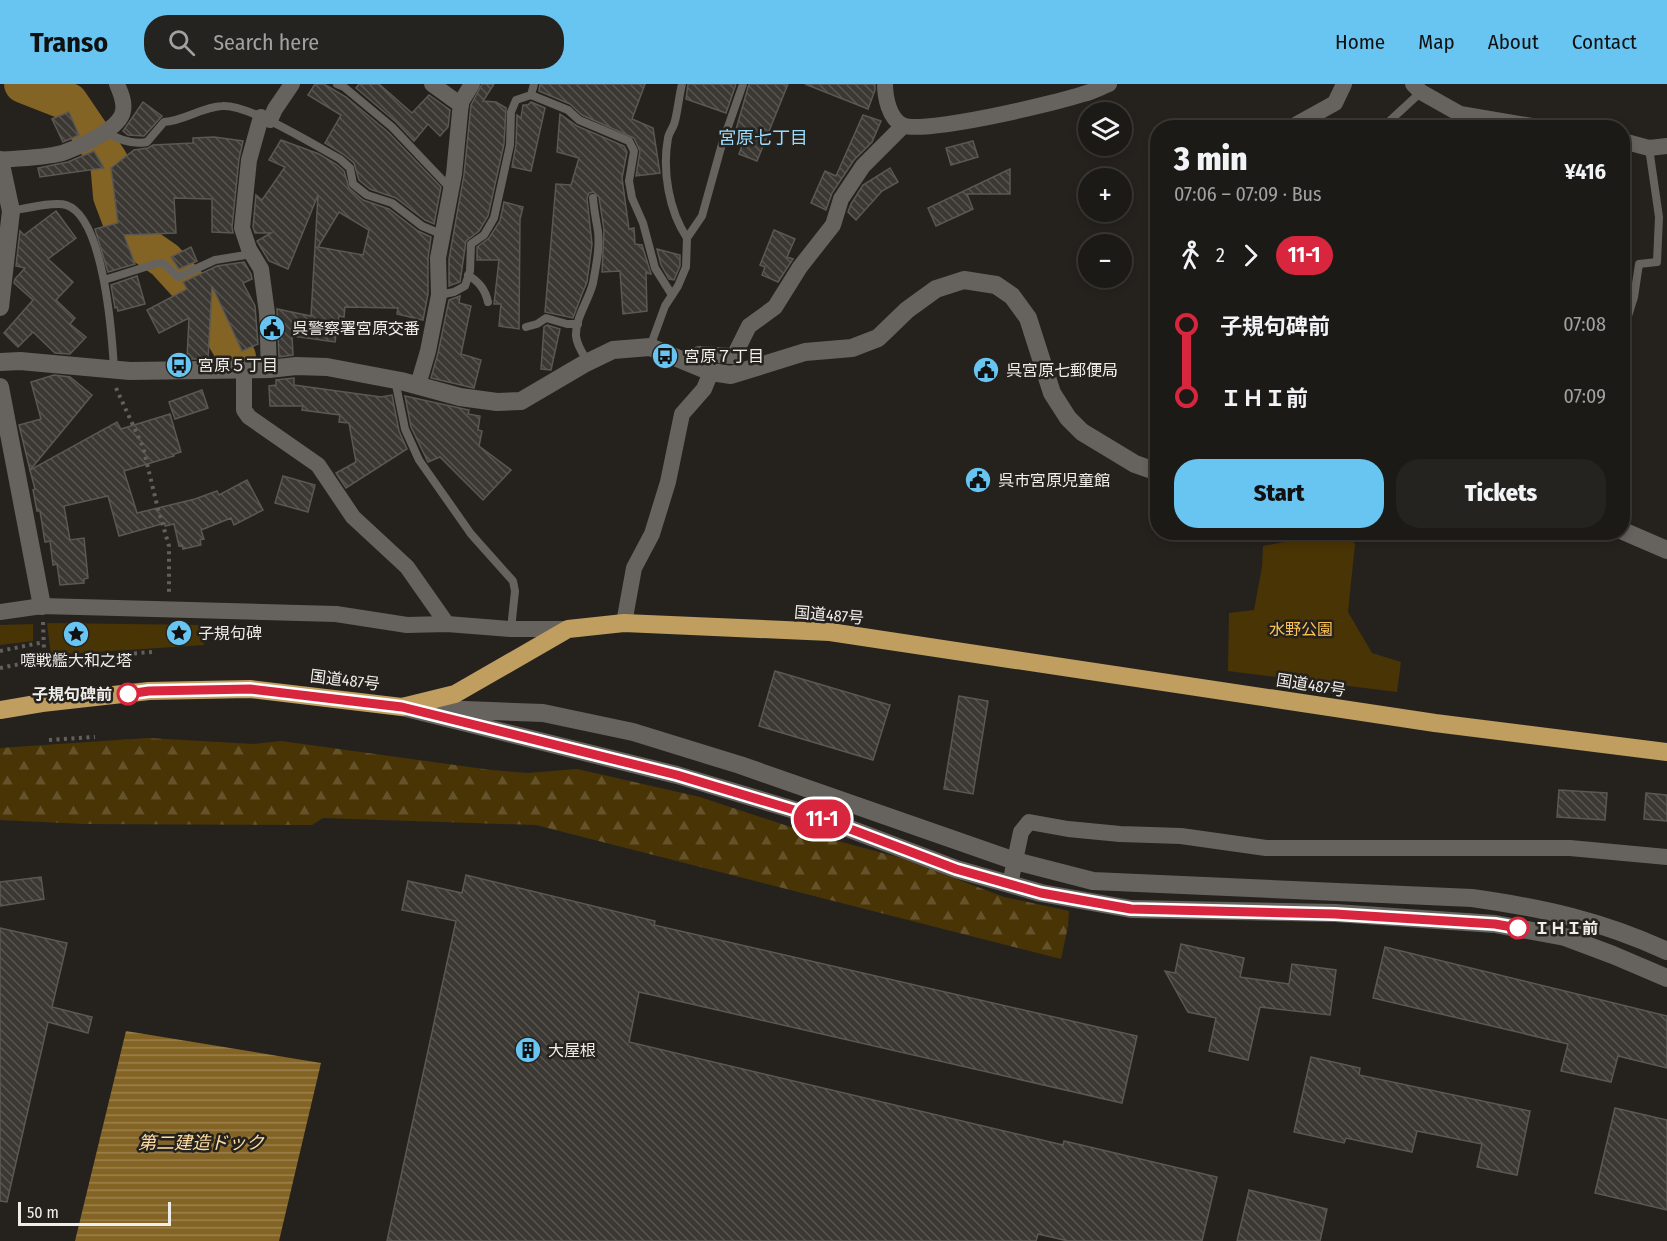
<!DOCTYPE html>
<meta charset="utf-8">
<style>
:root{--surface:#1c1a16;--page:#25231f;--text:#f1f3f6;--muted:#a0a1a1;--line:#3a3835;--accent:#68c4f0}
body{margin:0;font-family:"Fira Sans Condensed","Noto Sans JP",sans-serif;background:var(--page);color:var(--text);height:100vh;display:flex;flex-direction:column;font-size:22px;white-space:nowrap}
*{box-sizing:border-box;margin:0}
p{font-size:20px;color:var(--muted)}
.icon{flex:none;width:33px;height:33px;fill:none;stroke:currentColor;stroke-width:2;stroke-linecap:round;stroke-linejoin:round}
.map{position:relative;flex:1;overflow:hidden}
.details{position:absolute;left:1150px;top:36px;width:480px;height:420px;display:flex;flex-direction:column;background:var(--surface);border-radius:24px;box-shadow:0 3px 9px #0003,0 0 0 2px var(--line)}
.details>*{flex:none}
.badge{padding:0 12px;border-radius:20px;font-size:21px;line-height:39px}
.buttons{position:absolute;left:1078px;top:18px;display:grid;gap:12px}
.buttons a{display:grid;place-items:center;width:54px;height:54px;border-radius:50%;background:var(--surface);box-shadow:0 3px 9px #0003,0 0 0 2px var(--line);font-size:30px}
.scale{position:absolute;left:18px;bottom:15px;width:153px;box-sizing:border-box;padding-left:6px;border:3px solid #efedea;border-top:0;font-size:16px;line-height:21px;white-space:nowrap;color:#efedea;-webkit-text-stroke:4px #25221e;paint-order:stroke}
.map>.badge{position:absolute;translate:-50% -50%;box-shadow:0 0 0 3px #fff}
.legs{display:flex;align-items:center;gap:9px;height:66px;padding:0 24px;font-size:20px}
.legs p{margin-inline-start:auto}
.head{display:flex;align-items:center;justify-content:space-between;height:102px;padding:0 24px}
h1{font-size:33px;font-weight:800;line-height:45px}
.button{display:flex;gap:12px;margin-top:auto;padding:12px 24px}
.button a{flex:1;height:69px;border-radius:24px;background:var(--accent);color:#111;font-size:24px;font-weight:800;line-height:69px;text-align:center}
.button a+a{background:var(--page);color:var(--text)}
ul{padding:0 24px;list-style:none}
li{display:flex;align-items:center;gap:21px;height:72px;font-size:22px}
li i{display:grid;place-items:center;width:9px;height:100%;margin:0 8px;background:currentColor}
li i::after{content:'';width:15px;height:15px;margin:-8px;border:4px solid;border-radius:50%;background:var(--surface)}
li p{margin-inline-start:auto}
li:first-child i{background:linear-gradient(#0000 50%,currentColor 0)}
li:last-child i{background:linear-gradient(currentColor 50%,#0000 0)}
header{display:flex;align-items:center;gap:36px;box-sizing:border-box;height:84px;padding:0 30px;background:var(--accent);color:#111}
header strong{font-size:28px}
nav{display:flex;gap:33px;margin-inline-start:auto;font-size:21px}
.search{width:420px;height:54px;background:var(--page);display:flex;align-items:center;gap:15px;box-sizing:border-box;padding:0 21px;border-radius:24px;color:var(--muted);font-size:22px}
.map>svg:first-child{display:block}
.green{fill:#493405}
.forest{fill:url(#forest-firs)}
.water{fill:url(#water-rules)}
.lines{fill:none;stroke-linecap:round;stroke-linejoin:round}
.river{stroke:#846425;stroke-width:38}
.building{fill:url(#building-back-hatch);stroke:#5b5853;stroke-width:1.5;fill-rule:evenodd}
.path{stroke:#625f5c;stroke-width:4;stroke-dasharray:3 4.5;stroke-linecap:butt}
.lane{stroke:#66635e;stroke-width:8}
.street{stroke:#66635e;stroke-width:16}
.secondary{stroke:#66635e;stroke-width:18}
.highway{stroke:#c09e5f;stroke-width:18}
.line-1-casing{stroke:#fff;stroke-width:14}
.line-1{stroke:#d7263d;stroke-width:9}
.stop-1-dot{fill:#fff;stroke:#d7263d;stroke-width:3}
.labels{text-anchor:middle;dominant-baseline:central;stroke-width:5;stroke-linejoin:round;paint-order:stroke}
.poi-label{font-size:16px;fill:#efedea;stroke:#25221e;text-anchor:start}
.street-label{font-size:16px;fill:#efedea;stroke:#25221e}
.park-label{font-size:16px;fill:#fcc353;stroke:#25221e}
.stop-label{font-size:16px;font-weight:bold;fill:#efedea;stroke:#25221e;text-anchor:end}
.neighbourhood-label{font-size:18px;fill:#9cdcfe;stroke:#25221e}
.water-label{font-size:18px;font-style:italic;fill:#fedca0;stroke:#25221e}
</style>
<header>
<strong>Transo</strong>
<div class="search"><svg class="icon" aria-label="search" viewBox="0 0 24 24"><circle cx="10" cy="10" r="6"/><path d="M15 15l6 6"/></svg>Search here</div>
<nav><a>Home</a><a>Map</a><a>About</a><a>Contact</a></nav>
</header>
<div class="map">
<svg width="1667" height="1157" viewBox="0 0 1667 1157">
<defs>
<pattern id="forest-firs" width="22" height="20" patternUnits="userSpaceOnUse" patternTransform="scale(1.5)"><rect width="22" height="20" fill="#493405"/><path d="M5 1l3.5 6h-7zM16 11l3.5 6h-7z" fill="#64522a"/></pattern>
<pattern id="water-rules" width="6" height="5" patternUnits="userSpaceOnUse" patternTransform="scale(1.5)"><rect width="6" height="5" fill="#846425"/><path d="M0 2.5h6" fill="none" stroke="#9c824f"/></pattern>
<pattern id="building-back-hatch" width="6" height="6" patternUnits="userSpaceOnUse" patternTransform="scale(1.5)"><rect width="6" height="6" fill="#3b3833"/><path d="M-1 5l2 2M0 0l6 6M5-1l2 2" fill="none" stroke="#585551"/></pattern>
</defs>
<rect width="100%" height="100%" fill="#25221e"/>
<g class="green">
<path d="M1335,448L1346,449L1355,460L1348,528L1372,569L1401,578L1397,608L1228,587L1229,529L1254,526L1262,483L1263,462Z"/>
<path d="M47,539L205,541L204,561L51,571Z"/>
<path d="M33,540V557L0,561V541Z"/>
</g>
<path class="forest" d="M148,654L253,660L281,657L491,686L528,689L577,685L700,713L812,750L901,774L1004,813L1069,827L1068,842L1061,875L536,741L323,734L312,741L85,740L0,736V664Z"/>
<path class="water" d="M126,947L321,979L279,1157H75Z"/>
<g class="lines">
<path class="river" d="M23,0L69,18L109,77L112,112L126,149L165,176L207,222L237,273"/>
</g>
<g class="building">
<path d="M315,0H324L346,13L388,48L441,103L434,140L425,136L396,114L370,105L359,96L354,79L343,70L325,59L341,31L308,11Z"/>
<path d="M359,0H379L412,29L429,11L450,26L448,43L440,52L428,40L414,57L396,38L356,4Z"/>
<path d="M482,0H494L483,17L496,18L506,24L504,60L488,132L479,147L466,157L460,198L449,202V175L464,91L471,21Z"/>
<path d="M540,0H645L632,35L653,44L660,89L636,92L640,67L634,54L582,31L570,20L539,7Z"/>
<path d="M688,0H736L726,29L686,15Z"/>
<path d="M749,0H788L757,77L739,70L744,56L735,49Z"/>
<path d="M805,0H875V6L868,25Z"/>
<path d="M143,18L162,32L144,52L128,51L123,47Z"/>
<path d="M531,18L545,24L531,87L512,83L516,61L517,31L521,34L523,21H528Z"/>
<path d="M69,28L79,51L63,58L52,35Z"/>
<path d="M560,30L577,42L624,62L627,68L622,94L629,145L634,144L635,160L642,161L651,190L646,189L647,227L623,230L620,187L602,188L604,146L599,113L593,108L589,109L587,114L592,160L587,198L582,210L573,234L545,228L556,100L571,101L579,74L557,68Z"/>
<path d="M863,31L881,37L872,58L854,76L832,109L826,126L811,119L825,87L836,92Z"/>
<path d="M214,53L243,57L239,75L232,143L233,149L212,148V115L174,114L176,149L124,151L135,180L108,188L95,145L118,139L111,84L134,66L148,64L153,61L193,59V54Z"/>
<path d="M281,56L319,70L336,80L344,87L349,104L363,116L389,125L418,147L431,153L428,174V210L423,236L397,230L398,224L345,223L344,233L339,232L335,258L292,252L293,271L279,273L277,225L311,232L318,111L288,185L269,177L257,157L271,149H255L253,143L256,111L262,116L285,83L269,76ZM339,128L369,146L363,171L318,163Z"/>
<path d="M973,57L978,73L951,81L946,64Z"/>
<path d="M94,67L104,84L40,93L38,84L68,78Z"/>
<path d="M890,84L898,98L882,107L856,136L848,128L851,120L863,101Z"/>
<path d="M1010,85V110H967L973,125L936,142L928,124Z"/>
<path d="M504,118L523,123L520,135L519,245L499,242L501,220H494L499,176H477V163L489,154L500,137Z"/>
<path d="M56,127L76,154L48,175L73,198L56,216L75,234L70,240L86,253L70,270L55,269L33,248L18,263L4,249L33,216L14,199L15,195L25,184L16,182L20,147L24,151Z"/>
<path d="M774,146L795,155L787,173L793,175L778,198L762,191L765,183L760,181Z"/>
<path d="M191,163L197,177L179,185L171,173Z"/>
<path d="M657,165L680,171V182L674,196L669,195L661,181Z"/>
<path d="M244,178L251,190L252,195L243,199L255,222L258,260L242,267L212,202L208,275H187L189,234L159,249L147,226L187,205L183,198L217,182Z"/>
<path d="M137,192L145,220L118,227L117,223L115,224L111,201Z"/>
<path d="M460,212L459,219L471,222L461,270L481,276L474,304L431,294L438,269L449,216Z"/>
<path d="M547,241L560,245L551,286L541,285L544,243Z"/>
<path d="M54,291L70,293L92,311L30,386L19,341L41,335L31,298Z"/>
<path d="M294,294V301L381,313L392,311L399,347L407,365L346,404L336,389L356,378L349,339L339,338L340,331L302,326L303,322H270L269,302L276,301V296Z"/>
<path d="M202,306L208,324L175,335L169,318Z"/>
<path d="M405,312L469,326L468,330L480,332L478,346L482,347L479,362L511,386L483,416L440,373L428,378L411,343Z"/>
<path d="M170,330L181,368L174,370V372L124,387L137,429L195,415L217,407L219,411L247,396L263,426L234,441L231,434L201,446L204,455L200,456L201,461L183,465L182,461L179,462L174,440L165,442V439L119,452L108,412L64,422L70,456L84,454L88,494L84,495V499L60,501L57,480L53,481L50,457L45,458L40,427H37L33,406L35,405L30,386L117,338L121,345Z"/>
<path d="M283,392L315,401L308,428L275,419Z"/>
<path d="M775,587L890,621L873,676L759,642Z"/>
<path d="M959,612L988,617L973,710L944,705Z"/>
<path d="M1559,706L1607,709L1605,736L1557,733Z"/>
<path d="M1646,709L1667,711V737L1644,735Z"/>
<path d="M466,791L655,837L654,841L1137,952L1122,1019L639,908L629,958L1063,1061L1064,1057L1217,1093L1202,1157H1068L1038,1150L1036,1157H387L456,837L402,826L408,797L462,809Z"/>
<path d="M41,793L44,815L0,822V798Z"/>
<path d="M0,844L67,859L52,923L92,933L88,949L48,938L7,1118L0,1117Z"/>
<path d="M1181,860L1244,874L1240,893L1289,900L1292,880L1336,886L1330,931L1260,923L1248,976L1209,967L1216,934L1188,928L1165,887L1175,889Z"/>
<path d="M1385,863L1667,932V984L1618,972L1611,998L1561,987L1568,960L1373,914Z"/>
<path d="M1311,973L1360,984L1359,991L1530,1027L1517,1091L1477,1083L1482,1060L1417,1047L1412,1068L1346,1054L1344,1059L1294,1048Z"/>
<path d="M1615,1024L1667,1036V1126L1595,1109Z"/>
<path d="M1249,1106L1327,1125L1320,1157H1237Z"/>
</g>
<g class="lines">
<g class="path">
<path d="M116,304L143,363L157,421L169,462V510"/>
<path d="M43,538L44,566"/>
<path d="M0,567L44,558"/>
<path d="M45,580L94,575V571"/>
<path d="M0,584L36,577L152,568"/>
<path d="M49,656L95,653"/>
</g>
<g class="lane">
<path d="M337,0L344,3L392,43L451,105"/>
<path d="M682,0C679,12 678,25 675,37C674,43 669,48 668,54C662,87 669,127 687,154"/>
<path d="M531,11L568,26L579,36L629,57L634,67L629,97L632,114L643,139L655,184L672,211"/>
<path d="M1382,44L1421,8"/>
<path d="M106,48C119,56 132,61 147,58L164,38C184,37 202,23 222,22C249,20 314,61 340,75L350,84L353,100L367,111L392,119L422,142L441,150"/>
<path d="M11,127C23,125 55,117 66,121C104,133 112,251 114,285"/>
<path d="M468,191C479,198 485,205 488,218"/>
<path d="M104,196L158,179H163L178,193L215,176L252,170"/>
<path d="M439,211L454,208L465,202L470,187L471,160L484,151L494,134L510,61L511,28L516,16L531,11L534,0"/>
<path d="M526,243L537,240L546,234L567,240H578"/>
<path d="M1623,248L1634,213L1639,180L1657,178L1659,133L1649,64"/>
<path d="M650,263L665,222L678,202L686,183L687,154L702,132L722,60L743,0"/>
<path d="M588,278C583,270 577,262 576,252C575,234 589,216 593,199C596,182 600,164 598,147C596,136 594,126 593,114"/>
<path d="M395,296L405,345L419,376L471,450L513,497L515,507L511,545"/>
</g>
<g class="street">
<path d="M432,0L461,21"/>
<path d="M885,0C885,13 889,34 902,41C923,51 1056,19 1083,10C1092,8 1101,3 1109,0"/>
<path d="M1413,0L1421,8L1460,30L1544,44"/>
<path d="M261,33L249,76L242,144L249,165L261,185L267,229L269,285"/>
<path d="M270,36L275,25L292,0"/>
<path d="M1290,44L1335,19L1344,0"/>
<path d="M1623,57L1649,64L1667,62"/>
<path d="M0,76C18,74 49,74 65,68C81,62 120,45 123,27C125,17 120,8 117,0"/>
<path d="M691,280L699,270L734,272L749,242L775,223L800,183L833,141L841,115L863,82L903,42"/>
<path d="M244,286V326L249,333L318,381L353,433L407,483L447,540"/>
<path d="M418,301L428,267L439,211L438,174L454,90L461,18L472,0"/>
<path d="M0,528L42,522L336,530L407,541L447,540L511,545H568"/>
<path d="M624,539L634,484L652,450L668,398L682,330L704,305L711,288"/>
<path d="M1010,800L1021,748L1029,738L1068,745L1120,750L1181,752L1266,764H1570L1667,773"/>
</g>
<g class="secondary">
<path d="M0,76L11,127L0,223"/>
<path d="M0,278L20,277L130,287L269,285L296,282L327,283L401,297L460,313L497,318L521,317L584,280L613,266L650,263L711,288L731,291L805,268L852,264L878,254L907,226L936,205L964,196L996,201L1012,212L1028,234L1052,309L1068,334L1082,348L1135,380L1158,388"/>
<path d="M0,303L42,522"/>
<path d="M1623,447L1667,466"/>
<path d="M402,623L677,691L821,734L956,785L1041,809L1131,825L1335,829L1495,840L1565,853L1613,871L1667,894"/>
<path d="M440,625L543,629L633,648L740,681L1015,777L1093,797L1472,814C1543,824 1602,837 1667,867"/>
</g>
<path class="highway" d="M0,626L42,619L149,607L250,605L402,623L455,610L568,545L624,539L830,548L1435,639L1667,668"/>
</g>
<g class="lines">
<g class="line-1-casing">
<path id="line-1" d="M128,610L149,607L250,605L402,623L677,691L821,734L956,785L1041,809L1131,825L1335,830L1495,840L1518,844"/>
</g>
<use href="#line-1" class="line-1"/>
</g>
<defs>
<g id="civic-disc" transform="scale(1.35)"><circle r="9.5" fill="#68c4f0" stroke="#25221e"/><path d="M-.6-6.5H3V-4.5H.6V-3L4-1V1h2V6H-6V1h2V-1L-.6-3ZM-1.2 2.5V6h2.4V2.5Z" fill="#111"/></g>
<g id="bus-disc" transform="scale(1.35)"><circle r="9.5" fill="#68c4f0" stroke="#25221e"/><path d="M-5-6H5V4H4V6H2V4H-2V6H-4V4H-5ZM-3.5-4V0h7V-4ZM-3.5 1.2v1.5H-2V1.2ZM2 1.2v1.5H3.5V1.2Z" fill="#111"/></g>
<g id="sight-disc" transform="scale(1.35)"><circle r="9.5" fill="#68c4f0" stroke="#25221e"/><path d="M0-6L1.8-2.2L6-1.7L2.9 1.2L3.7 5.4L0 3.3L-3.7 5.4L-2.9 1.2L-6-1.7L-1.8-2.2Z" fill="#111"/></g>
<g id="building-disc" transform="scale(1.35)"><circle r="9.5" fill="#68c4f0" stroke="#25221e"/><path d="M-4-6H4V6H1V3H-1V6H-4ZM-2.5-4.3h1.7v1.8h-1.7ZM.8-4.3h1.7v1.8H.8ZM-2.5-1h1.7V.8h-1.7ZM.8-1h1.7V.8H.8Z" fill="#111"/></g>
</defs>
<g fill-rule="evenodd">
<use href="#civic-disc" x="272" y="244"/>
<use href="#bus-disc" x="665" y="272"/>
<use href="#bus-disc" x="179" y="281"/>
<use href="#civic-disc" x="986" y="286"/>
<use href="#civic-disc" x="978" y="396"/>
<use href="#sight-disc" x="179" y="549"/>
<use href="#sight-disc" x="76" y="550"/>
<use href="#building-disc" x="528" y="966"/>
</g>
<g class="stop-1-dot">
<circle cx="128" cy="610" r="10"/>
<circle cx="1518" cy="844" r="10"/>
</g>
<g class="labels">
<g class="poi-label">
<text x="292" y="244">呉警察署宮原交番</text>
<text x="684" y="272">宮原７丁目</text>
<text x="198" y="281">宮原５丁目</text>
<text x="1006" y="286">呉宮原七郵便局</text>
<text x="998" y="396">呉市宮原児童館</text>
<text x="198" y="549">子規句碑</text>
<text x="76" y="576" text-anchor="middle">噫戦艦大和之塔</text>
<text x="548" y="966">大屋根</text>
</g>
<g class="street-label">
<text transform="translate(829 531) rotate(5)">国道487号</text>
<text transform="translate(345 596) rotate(7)">国道487号</text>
<text transform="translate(1311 601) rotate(9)">国道487号</text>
</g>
<g class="park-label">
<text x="1301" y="545">水野公園</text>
</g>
<g class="stop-label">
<text x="112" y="610">子規句碑前</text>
<text x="1534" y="844" text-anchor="start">ＩＨＩ前</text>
</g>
<g class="neighbourhood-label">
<text x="763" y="54">宮原七丁目</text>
</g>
<g class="water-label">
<text x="201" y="1059">第二建造ドック</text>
</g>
</g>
</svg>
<div class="buttons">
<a><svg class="icon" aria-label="layers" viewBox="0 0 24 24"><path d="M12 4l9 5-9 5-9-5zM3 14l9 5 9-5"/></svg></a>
<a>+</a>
<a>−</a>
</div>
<div class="scale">50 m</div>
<b class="badge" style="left:822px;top:735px;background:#d7263d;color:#fff">11-1</b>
<section class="details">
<div class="head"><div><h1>3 min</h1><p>07:06 – 07:09 · Bus</p></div><b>¥416</b></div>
<div class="legs"><svg class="icon" aria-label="walk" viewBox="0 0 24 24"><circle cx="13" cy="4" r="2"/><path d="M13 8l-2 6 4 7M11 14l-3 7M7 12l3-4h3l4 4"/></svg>2<svg class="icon" aria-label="forward" viewBox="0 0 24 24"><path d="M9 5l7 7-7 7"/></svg><b class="badge" style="background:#d7263d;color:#fff">11-1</b></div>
<ul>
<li><i style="color:#d7263d"></i><b>子規句碑前</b><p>07:08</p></li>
<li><i style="color:#d7263d"></i><b>ＩＨＩ前</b><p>07:09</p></li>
</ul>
<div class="button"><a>Start</a><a>Tickets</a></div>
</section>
</div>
